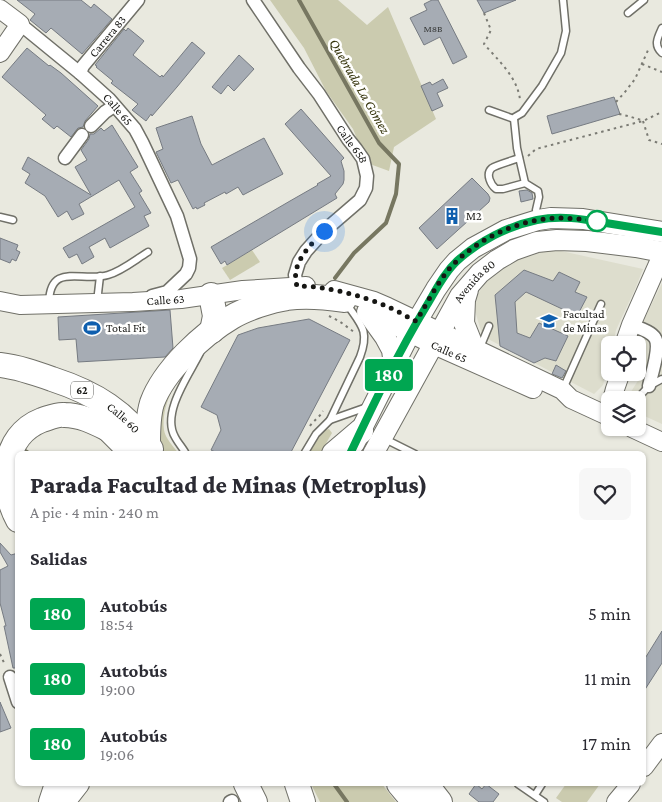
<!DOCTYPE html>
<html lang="es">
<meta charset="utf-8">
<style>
:root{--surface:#fff;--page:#f7f7f7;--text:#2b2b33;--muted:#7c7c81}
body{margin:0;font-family:"Crimson Pro",serif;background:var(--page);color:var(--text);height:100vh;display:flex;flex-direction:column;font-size:19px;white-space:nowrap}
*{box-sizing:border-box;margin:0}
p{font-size:16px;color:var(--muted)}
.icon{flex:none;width:28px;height:28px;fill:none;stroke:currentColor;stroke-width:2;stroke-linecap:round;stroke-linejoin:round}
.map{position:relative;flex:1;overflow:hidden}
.side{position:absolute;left:15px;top:451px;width:631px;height:335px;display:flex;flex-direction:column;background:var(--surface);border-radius:8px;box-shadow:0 1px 4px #0004}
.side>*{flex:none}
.badge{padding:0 10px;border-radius:4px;font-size:18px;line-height:32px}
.fabs{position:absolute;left:601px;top:336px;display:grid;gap:10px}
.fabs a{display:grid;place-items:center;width:45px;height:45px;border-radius:8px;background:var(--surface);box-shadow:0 1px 4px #0004;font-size:25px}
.you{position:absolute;width:25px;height:25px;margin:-12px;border:4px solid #fff;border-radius:50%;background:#1a73e8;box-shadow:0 0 0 8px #1a73e833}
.map>.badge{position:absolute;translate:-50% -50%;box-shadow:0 0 0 2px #fff}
h2{padding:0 15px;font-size:19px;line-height:45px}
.round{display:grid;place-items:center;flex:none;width:52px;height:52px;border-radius:8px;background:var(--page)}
.head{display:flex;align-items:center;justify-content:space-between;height:85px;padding:0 15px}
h1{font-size:24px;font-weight:800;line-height:38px}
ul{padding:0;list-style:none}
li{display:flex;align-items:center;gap:15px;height:65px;padding:0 15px}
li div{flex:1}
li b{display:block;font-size:19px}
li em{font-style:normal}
li .badge{min-width:55px;font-weight:700;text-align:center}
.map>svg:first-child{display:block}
.built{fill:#ddddcd}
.green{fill:#cbcbaf}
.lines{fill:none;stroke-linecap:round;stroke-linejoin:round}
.stream{stroke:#777761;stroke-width:4}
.building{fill:#a6acb4;stroke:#767b82}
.lane-casing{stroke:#707068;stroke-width:9}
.street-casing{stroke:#707068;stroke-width:15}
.secondary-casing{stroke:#707068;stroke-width:20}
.primary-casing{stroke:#707068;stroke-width:22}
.highway-casing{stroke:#707068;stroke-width:26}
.path{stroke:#7b7b74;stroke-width:2;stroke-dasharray:2.5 4;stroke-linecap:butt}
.lane{stroke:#fff;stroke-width:6}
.street{stroke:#fff;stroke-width:12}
.secondary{stroke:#fff;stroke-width:18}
.primary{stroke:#fff;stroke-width:20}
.highway{stroke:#fff;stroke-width:24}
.line-casing{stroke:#fff;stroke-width:11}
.line{stroke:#00a651;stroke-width:8}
.walk{stroke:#161613;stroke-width:5;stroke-dasharray:0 9}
.stop-dot{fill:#fff;stroke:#00a651;stroke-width:2.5}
.labels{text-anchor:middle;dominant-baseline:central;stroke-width:5;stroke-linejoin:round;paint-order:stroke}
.number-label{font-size:10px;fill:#3a3c3b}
.shield{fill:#fffffe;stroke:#5c5c5a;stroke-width:1}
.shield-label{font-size:11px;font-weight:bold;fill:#161613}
.street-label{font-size:12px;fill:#161613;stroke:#fffffe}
.poi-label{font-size:12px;fill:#161613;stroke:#fffffe;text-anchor:start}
.water-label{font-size:14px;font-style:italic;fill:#323108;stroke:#fffffe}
</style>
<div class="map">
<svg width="662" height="802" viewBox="0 0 662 802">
<rect width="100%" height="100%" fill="#e9e9df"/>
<g class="built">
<path d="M552,249L643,269L636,287L616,330L613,345H610V357L603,385L594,394L490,340L481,331L475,311L477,295L487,281L507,263Z"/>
<path d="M662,283V424L638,413L646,402L629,395L639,379L642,324Z"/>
</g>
<g class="green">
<path d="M270,0H338L367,25L388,7L436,119L394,147L389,171L367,163L353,129L326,91L304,48Z"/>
<path d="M252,250L260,262L230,280L222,268Z"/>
<path d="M187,362C176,383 161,405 164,430C165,438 174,447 179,454H164L156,431L159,406Z"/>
<path d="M329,429L332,433L320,454H309L322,431Z"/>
<path d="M311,784H382L396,802H320Z"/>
<path d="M566,784H600L587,802H562L556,798Z"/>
</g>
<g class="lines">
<g class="stream">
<path d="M299,0L379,143L399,164L396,194L386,223L354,253L335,278"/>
<path d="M22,449L30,454"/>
<path d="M334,784L347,802"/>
</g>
</g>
<g class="building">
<path d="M17,0H81L91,8L94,4L112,19L82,54L51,28L46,33L30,20L35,14Z"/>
<path d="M432,0H438L467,57L453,64L440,37L424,45L410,18L427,10L424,4Z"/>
<path d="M477,0H516L484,13Z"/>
<path d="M128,28L144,41L133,55L160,77L162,75L163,77L192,42L205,53L177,87L152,116L151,114L146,121L132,110L138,104L111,83L113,81L96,67L97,66L95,65L124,29L126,31Z"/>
<path d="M27,48L49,66L50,65L61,73L98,106L85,121L83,127L78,128L71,137L57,126L54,129L42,119L46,115L2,77Z"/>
<path d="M239,55L254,69L234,91L228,85L221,94L212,87Z"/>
<path d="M443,79L448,88L437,93L443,106L432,111L421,86L430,82L432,85Z"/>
<path d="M614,97L620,114L552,134L547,116Z"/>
<path d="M301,109L344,158L341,161L344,171V180L343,184L335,194L337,198L227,265L225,261L221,264L211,247L290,201L318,185L317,184L331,176L285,124Z"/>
<path d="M192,116L201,144L212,165L264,138L283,174L243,195L238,187L226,194L225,192L204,203L205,205L197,209L196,207L193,209L178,180L171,183L156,152L163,149L156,128Z"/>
<path d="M112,125L138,167L130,172L142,191L139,193L151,213L144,216L149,226L110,248L105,238L89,247L94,257L82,264L77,254L69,258L63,248L135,207L119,180L79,204L84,214L72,220L67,211L58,217L45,196L25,183L30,174L22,169L28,157L91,195L75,167L87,160L81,150L89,139L90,134H94L101,128L104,131Z"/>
<path d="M472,178L488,194L490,198L489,202L437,249L419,228Z"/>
<path d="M527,190L532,193L533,199L521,202L519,191Z"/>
<path d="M0,238L18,245L16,250L20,252L16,261L12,259L10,263L0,259Z"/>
<path d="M524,270L553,281L559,272L580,282L575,292L587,297L577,316L526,292L515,302L517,333L530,338L539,323L568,336L556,361L545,358L534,363L500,346L495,295Z"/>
<path d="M170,310L173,348L165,357L78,362L76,339L59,340L58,317Z"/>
<path d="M309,319L350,340L290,454H219L211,450L221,430L217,415L201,407L238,335L258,328Z"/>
<path d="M556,365L566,371L562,378L552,374Z"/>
<path d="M0,543L11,555L18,553V668H13L4,626H6L0,603V570L8,566L0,552Z"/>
<path d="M662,631V663L644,691V660Z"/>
<path d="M0,702L11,728L0,732Z"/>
<path d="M476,784L482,789L486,784L499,794L493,802H479L469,794Z"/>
</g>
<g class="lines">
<g class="lane-casing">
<g id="lane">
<path d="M628,13L644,0"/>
<path d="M662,28C658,37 653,45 662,53"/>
<path d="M489,110L514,119"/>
<path d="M514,119L515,117L522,113L542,86L561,53L566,31L563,0"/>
<path d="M514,119L517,148L525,183L538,191L539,197L536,210L538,218"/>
<path d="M519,158C514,160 496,165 492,168C485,174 491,185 496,189H503L525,183"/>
<path d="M0,217L13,220"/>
<path d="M97,302L100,276"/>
<path d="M49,303C50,261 82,283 108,275C122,271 135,260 148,252"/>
<path d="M479,350L489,326"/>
<path d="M563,389L601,304"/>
<path d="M636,400L649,386L662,379"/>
<path d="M330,420L360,357C370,330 361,325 346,303"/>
<path d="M385,439L415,454"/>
<path d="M186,454C183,448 178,443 175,437C161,413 189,375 200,353"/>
<path d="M304,454L316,434L330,420L367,407"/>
<path d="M518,784L544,802"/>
<path d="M535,795L542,784"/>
</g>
</g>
<g class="street-casing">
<g id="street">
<path id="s1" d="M253,0L299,68L319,94L348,139L356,149L363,159L367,176L366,188L360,200L324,231L306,251L299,262L295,275L297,286"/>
<path id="s2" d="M20,24L80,73L109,99L135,129L142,142L177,216L190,259L189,268L186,274L167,292L152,296"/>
<path id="s3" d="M80,73L83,66L138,0"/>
<path d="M91,126L105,112L114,106"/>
<path d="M65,158L82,135"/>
<path d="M631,325C638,328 651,331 655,338C661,347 651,376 649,386"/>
<path d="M10,677L18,702"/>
<path d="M230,802L232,801"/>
</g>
</g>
<g class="secondary-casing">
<g id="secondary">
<path d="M0,9L20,24L0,53"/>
<path d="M334,290L374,301L388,307L562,390L571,399L610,417"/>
<path id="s4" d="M0,301L20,305L133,302L181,299L243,290L306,286"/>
<path id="s5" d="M367,312L434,345L533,389"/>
<path d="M624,345L631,325L662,255"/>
<path d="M612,400L615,389L621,372"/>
<path d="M632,428L662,442"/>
<path d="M644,767L662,743"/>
<path d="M616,802L631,784"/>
</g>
</g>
<g class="primary-casing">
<g id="primary">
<path d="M468,290L465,300L464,323L474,348"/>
<path d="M367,312L385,337L392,350L394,365"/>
<path d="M354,444L410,333L436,289L449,270L457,261L473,248L506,230L538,220L551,218L583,219L662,232"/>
<path id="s6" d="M373,454L460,296L480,273L497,260L514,250L537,242L557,240L587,241L636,247L662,252"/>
<path d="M65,802L79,784"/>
</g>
</g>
<g class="highway-casing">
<g id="highway">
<path d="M211,295L215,316L212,331"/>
<path id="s7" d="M0,365C18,367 35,373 52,379C95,393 126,412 151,449"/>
<path d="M97,418L122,443L131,454"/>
<path d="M148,444C148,430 148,416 152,403C164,370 203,334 232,317C245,309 272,300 287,298C306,295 325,297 344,300"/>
<path d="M334,454L361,431"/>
<path d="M18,520C0,487 1,436 42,420C49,418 57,414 64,415C80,415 94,422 108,429"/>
<path d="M246,784L255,802"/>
<path d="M297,784L303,802"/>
<path d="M399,784L414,802"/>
<path d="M426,784L440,802"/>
<path d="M51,802L57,784"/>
</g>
</g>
<g class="path">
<path d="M484,13L491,30L484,44C498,60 518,78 520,100"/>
<path d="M642,64L662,72"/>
<path d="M616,102L625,92L635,79L649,48"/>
<path d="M619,114L628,116L644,121"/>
<path d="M643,121L649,140L662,144"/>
<path d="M528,156L536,149L643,121L662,112"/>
<path d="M329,316L339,321L354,332"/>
<path d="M310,426C314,420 320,417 323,411"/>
<path d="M0,654L5,665"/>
</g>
<use href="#lane" class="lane"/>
<use href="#street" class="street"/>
<use href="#secondary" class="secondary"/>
<use href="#primary" class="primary"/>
<use href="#highway" class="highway"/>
</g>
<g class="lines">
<g class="line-casing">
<path id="line" d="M350,454C374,403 398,353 427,305C436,290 444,273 457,261C479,241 508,226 537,220C560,215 583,219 606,223C624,226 643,229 662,232"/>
</g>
<use href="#line" class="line"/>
<path class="walk" d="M324,231C310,246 290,263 297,286C326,286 361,295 388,307C398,311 407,317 416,321C427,304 436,285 449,269C471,244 505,226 538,220C559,216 581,219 602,222L597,221"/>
</g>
<defs>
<g id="building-bare" transform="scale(1.35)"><path d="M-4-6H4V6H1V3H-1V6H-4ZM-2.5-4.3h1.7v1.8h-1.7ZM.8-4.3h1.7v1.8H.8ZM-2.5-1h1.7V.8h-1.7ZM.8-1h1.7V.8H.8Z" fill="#0f5fae" stroke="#fffffe" stroke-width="2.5" paint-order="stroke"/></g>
<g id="university-bare" transform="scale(1.35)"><path d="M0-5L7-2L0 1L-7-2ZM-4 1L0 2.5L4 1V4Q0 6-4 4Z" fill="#0f5fae" stroke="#fffffe" stroke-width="2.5" paint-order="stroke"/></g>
<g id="stadium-bare" transform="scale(1.35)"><path d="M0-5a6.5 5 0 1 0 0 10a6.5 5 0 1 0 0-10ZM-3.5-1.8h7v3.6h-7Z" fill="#0f5fae" stroke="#fffffe" stroke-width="2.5" paint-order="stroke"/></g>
</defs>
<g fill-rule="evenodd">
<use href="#building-bare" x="452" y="216"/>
<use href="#university-bare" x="549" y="321"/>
<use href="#stadium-bare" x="92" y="328"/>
</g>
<circle class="stop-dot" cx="597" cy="221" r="10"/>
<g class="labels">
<g class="number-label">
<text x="433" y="28">M8B</text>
</g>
<rect class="shield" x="71" y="381.5" width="22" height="17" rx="4"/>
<g class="shield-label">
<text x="82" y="390">62</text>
</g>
<g class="street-label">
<text stroke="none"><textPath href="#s3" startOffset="46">Carrera 83</textPath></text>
<text stroke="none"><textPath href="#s2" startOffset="130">Calle 65</textPath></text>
<text stroke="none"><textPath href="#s1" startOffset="175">Calle 65B</textPath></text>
<text stroke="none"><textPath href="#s6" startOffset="201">Avenida 80</textPath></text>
<text stroke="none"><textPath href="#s4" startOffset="166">Calle 63</textPath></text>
<text stroke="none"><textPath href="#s5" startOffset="91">Calle 65</textPath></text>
<text stroke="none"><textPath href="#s7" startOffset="136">Calle 60</textPath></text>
</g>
<g class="poi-label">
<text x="466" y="216">M2</text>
<text x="563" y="314">Facultad<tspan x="563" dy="14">de Minas</tspan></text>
<text x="106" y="328">Total Fit</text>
</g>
<g class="water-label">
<text transform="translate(360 86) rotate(60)">Quebrada La Gómez</text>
</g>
</g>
</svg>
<div class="fabs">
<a><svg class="icon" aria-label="locate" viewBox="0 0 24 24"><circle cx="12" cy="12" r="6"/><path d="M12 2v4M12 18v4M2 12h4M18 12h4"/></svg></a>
<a><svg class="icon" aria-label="layers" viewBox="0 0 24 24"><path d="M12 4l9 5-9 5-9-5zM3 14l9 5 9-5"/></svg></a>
</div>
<div class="you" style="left:324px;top:231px"></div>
<b class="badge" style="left:389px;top:375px;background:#00a651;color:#fff">180</b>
<section class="side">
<div class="head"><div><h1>Parada Facultad de Minas (Metroplus)</h1><p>A pie · 4 min · 240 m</p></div><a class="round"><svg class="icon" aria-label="heart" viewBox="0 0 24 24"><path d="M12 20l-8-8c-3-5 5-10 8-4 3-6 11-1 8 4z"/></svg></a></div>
<h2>Salidas</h2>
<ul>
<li><span class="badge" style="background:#00a651;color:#fff">180</span><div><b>Autobús</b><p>18:54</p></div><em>5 min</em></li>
<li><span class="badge" style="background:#00a651;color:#fff">180</span><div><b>Autobús</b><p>19:00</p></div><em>11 min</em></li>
<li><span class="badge" style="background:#00a651;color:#fff">180</span><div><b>Autobús</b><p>19:06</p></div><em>17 min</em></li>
</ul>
</section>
</div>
